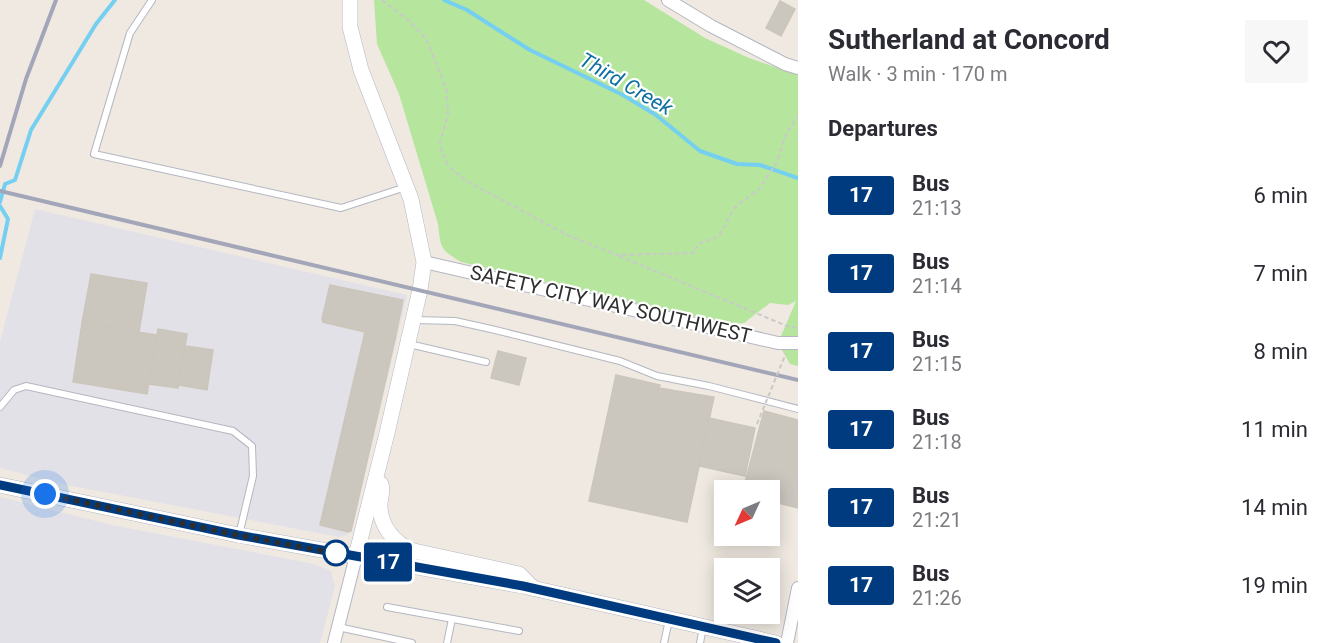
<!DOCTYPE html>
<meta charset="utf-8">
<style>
:root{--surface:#fff;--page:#f7f7f7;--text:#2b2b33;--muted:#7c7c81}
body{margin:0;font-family:Roboto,sans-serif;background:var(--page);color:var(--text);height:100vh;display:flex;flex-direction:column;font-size:22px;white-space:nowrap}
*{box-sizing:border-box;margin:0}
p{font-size:20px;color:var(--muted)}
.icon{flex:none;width:33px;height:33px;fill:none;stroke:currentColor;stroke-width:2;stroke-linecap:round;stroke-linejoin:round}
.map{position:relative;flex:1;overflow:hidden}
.side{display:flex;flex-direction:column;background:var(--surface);width:540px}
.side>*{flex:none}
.badge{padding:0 12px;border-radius:4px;font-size:21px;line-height:39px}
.needle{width:39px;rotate:226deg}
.controls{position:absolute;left:714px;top:480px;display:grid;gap:12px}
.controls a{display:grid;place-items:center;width:66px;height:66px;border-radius:0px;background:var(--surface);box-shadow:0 3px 15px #0003;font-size:30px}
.you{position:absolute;width:30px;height:30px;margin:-15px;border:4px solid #fff;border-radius:50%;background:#1a73e8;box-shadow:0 0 0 9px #1a73e833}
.map>.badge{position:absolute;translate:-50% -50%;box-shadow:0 0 0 3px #fff}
h2{padding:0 30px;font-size:22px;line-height:54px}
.round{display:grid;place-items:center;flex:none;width:63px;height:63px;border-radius:0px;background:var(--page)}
.overview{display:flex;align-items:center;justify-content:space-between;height:102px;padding:0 30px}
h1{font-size:28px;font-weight:700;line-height:45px}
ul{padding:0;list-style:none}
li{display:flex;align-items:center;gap:18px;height:78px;padding:0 30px}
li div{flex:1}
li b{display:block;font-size:22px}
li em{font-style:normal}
li .badge{min-width:66px;font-weight:700;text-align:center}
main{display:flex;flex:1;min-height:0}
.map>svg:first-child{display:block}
.industrial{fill:#e3e1e8}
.green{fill:#b6e59e}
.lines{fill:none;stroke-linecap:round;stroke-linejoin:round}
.stream{stroke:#75cff0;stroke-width:4}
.building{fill:#cbc7bf;stroke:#cbc5ba;stroke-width:1.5}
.service-casing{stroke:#b4b7c1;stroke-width:8}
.minor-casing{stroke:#b4b7c1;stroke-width:14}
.tertiary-casing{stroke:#b4b7c1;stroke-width:16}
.path{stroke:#c9c9c9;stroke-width:2;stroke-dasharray:4.5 3;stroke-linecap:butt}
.service{stroke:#fff;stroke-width:6}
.minor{stroke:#fff;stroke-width:12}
.tertiary{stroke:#fff;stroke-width:15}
.rail{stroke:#a3a6b8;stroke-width:4}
.path-bridge{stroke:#c9c9c9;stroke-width:2;stroke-dasharray:4.5 3;stroke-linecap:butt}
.line-casing{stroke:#fff;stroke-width:14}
.line{stroke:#003b80;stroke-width:9}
.walk{stroke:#2e2e2e;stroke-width:6;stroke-dasharray:0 10.8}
.stop-dot{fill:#fff;stroke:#003b80;stroke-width:3}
.labels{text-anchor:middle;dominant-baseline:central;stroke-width:4.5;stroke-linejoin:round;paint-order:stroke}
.street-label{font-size:20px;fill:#2e2e2e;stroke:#fff}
.water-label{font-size:21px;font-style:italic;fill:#0d6fa3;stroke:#fff}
</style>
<main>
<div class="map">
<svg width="798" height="643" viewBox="0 0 798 643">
<rect width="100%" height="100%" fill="#efe9e1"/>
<g class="industrial">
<path d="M35,209L407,295L352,530L347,535L340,537L313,532L62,484L0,468V342Z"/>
<path d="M0,497L112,525L314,564L331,571L335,586L320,643H0Z"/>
</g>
<path class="green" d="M374,0H644L705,38L749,58L798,75V366L790,364L778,343L796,301L788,305L770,303L744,323L735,324L675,312L461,262C440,249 441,249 438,224L399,94L377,44Z"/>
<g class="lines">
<g class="stream">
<path d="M444,0L467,10L530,50L623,95L656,115L700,151L737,164L760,165L798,178"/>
<path d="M0,202L5,184L15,180L31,130L96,24L115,0"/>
<path d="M0,206L8,219L0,258"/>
</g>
</g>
<g class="building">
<path d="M780,1L795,9L781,36L766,28Z"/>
<path d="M91,274L147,283L139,332L82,323Z"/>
<path d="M330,285L403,300L395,339L323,322L322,319Z"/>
<path d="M82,323L157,335L147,394L73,382Z"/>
<path d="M158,329L187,334L178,388L149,384Z"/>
<path d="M365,332L395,339L351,531L348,532L320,525Z"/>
<path d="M185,346L213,350L207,390L178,385Z"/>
<path d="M498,351L526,358L519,385L491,378Z"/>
<path d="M616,375L660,385L659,388L714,397L687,522L589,501Z"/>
<path d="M764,411L798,420V508L770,501V490H743Z"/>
<path d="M709,418L755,428L745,476L699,466Z"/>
</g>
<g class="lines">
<g class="service-casing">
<g id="service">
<path d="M152,0L130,33L94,154L341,208L406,187"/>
<path d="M414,320L455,321L491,329L620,361L657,376L709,386L798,409"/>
<path d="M409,344L486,362"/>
<path d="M0,407L14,390L26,386L233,431L252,446L253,476L239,535"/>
<path d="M387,607L519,631"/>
<path d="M338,627L412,643"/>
<path d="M447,643L452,619"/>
<path d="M664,643L669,620"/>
<path d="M700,643L703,627"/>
</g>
</g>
<g class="minor-casing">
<g id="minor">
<path d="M668,0L711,26L785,64L798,68"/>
<path d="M424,262L778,343H798"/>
<path d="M334,643L356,556"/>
<path d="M787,643L798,588"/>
</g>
</g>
<g class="tertiary-casing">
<g id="tertiary">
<path d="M350,0V27L361,70L411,199L424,262L420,290L387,433L356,556"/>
<path d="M381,484C383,491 381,496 380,503C379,525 394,544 414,551L519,574L533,588"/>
<path d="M0,485L238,535L523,586L776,643"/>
</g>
</g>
<g class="path">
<path d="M382,0L409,21L427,40L447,91L448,115L440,142L442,153L449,167L465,180L567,235L617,255L694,253L698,244L719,236L734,208L759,189L777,162L786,134L798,116"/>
<path d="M619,256L787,326L798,328"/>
</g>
<use href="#service" class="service"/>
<use href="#minor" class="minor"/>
<use href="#tertiary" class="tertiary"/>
<g class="rail">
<path d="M0,166L26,79L56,0"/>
<path d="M0,191L798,380"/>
</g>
<path class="path-bridge" d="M757,424L786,353"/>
</g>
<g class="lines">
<g class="line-casing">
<path id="line" d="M0,485L238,535L523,586L776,643"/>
</g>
<use href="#line" class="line"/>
<path class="walk" d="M45,494L238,535L339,554L336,553"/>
</g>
<circle class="stop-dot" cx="336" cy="553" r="12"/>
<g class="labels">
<g class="street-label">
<text transform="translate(611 304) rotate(13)">SAFETY CITY WAY SOUTHWEST</text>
</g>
<g class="water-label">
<text transform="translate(626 84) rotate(30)">Third Creek</text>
</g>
</g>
</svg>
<div class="controls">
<a><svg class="needle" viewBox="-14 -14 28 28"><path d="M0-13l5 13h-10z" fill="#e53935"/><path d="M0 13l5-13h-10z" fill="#7c7c81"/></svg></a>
<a><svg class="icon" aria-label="layers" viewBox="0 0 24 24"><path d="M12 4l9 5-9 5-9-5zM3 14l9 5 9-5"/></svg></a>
</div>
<div class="you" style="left:45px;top:494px"></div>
<b class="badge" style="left:388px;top:562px;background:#003b80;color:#fff">17</b>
</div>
<section class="side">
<div class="overview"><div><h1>Sutherland at Concord</h1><p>Walk · 3 min · 170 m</p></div><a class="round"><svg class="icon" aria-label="heart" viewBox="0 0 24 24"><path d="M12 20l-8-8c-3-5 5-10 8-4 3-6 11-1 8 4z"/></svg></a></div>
<h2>Departures</h2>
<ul>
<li><span class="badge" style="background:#003b80;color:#fff">17</span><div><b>Bus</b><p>21:13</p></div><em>6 min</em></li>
<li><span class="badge" style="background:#003b80;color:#fff">17</span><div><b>Bus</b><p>21:14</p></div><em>7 min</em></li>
<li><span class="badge" style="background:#003b80;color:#fff">17</span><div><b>Bus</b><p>21:15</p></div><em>8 min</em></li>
<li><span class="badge" style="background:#003b80;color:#fff">17</span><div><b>Bus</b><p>21:18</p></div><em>11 min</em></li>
<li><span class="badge" style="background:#003b80;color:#fff">17</span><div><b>Bus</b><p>21:21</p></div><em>14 min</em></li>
<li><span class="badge" style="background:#003b80;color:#fff">17</span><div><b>Bus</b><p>21:26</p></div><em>19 min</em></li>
</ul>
</section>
</main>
